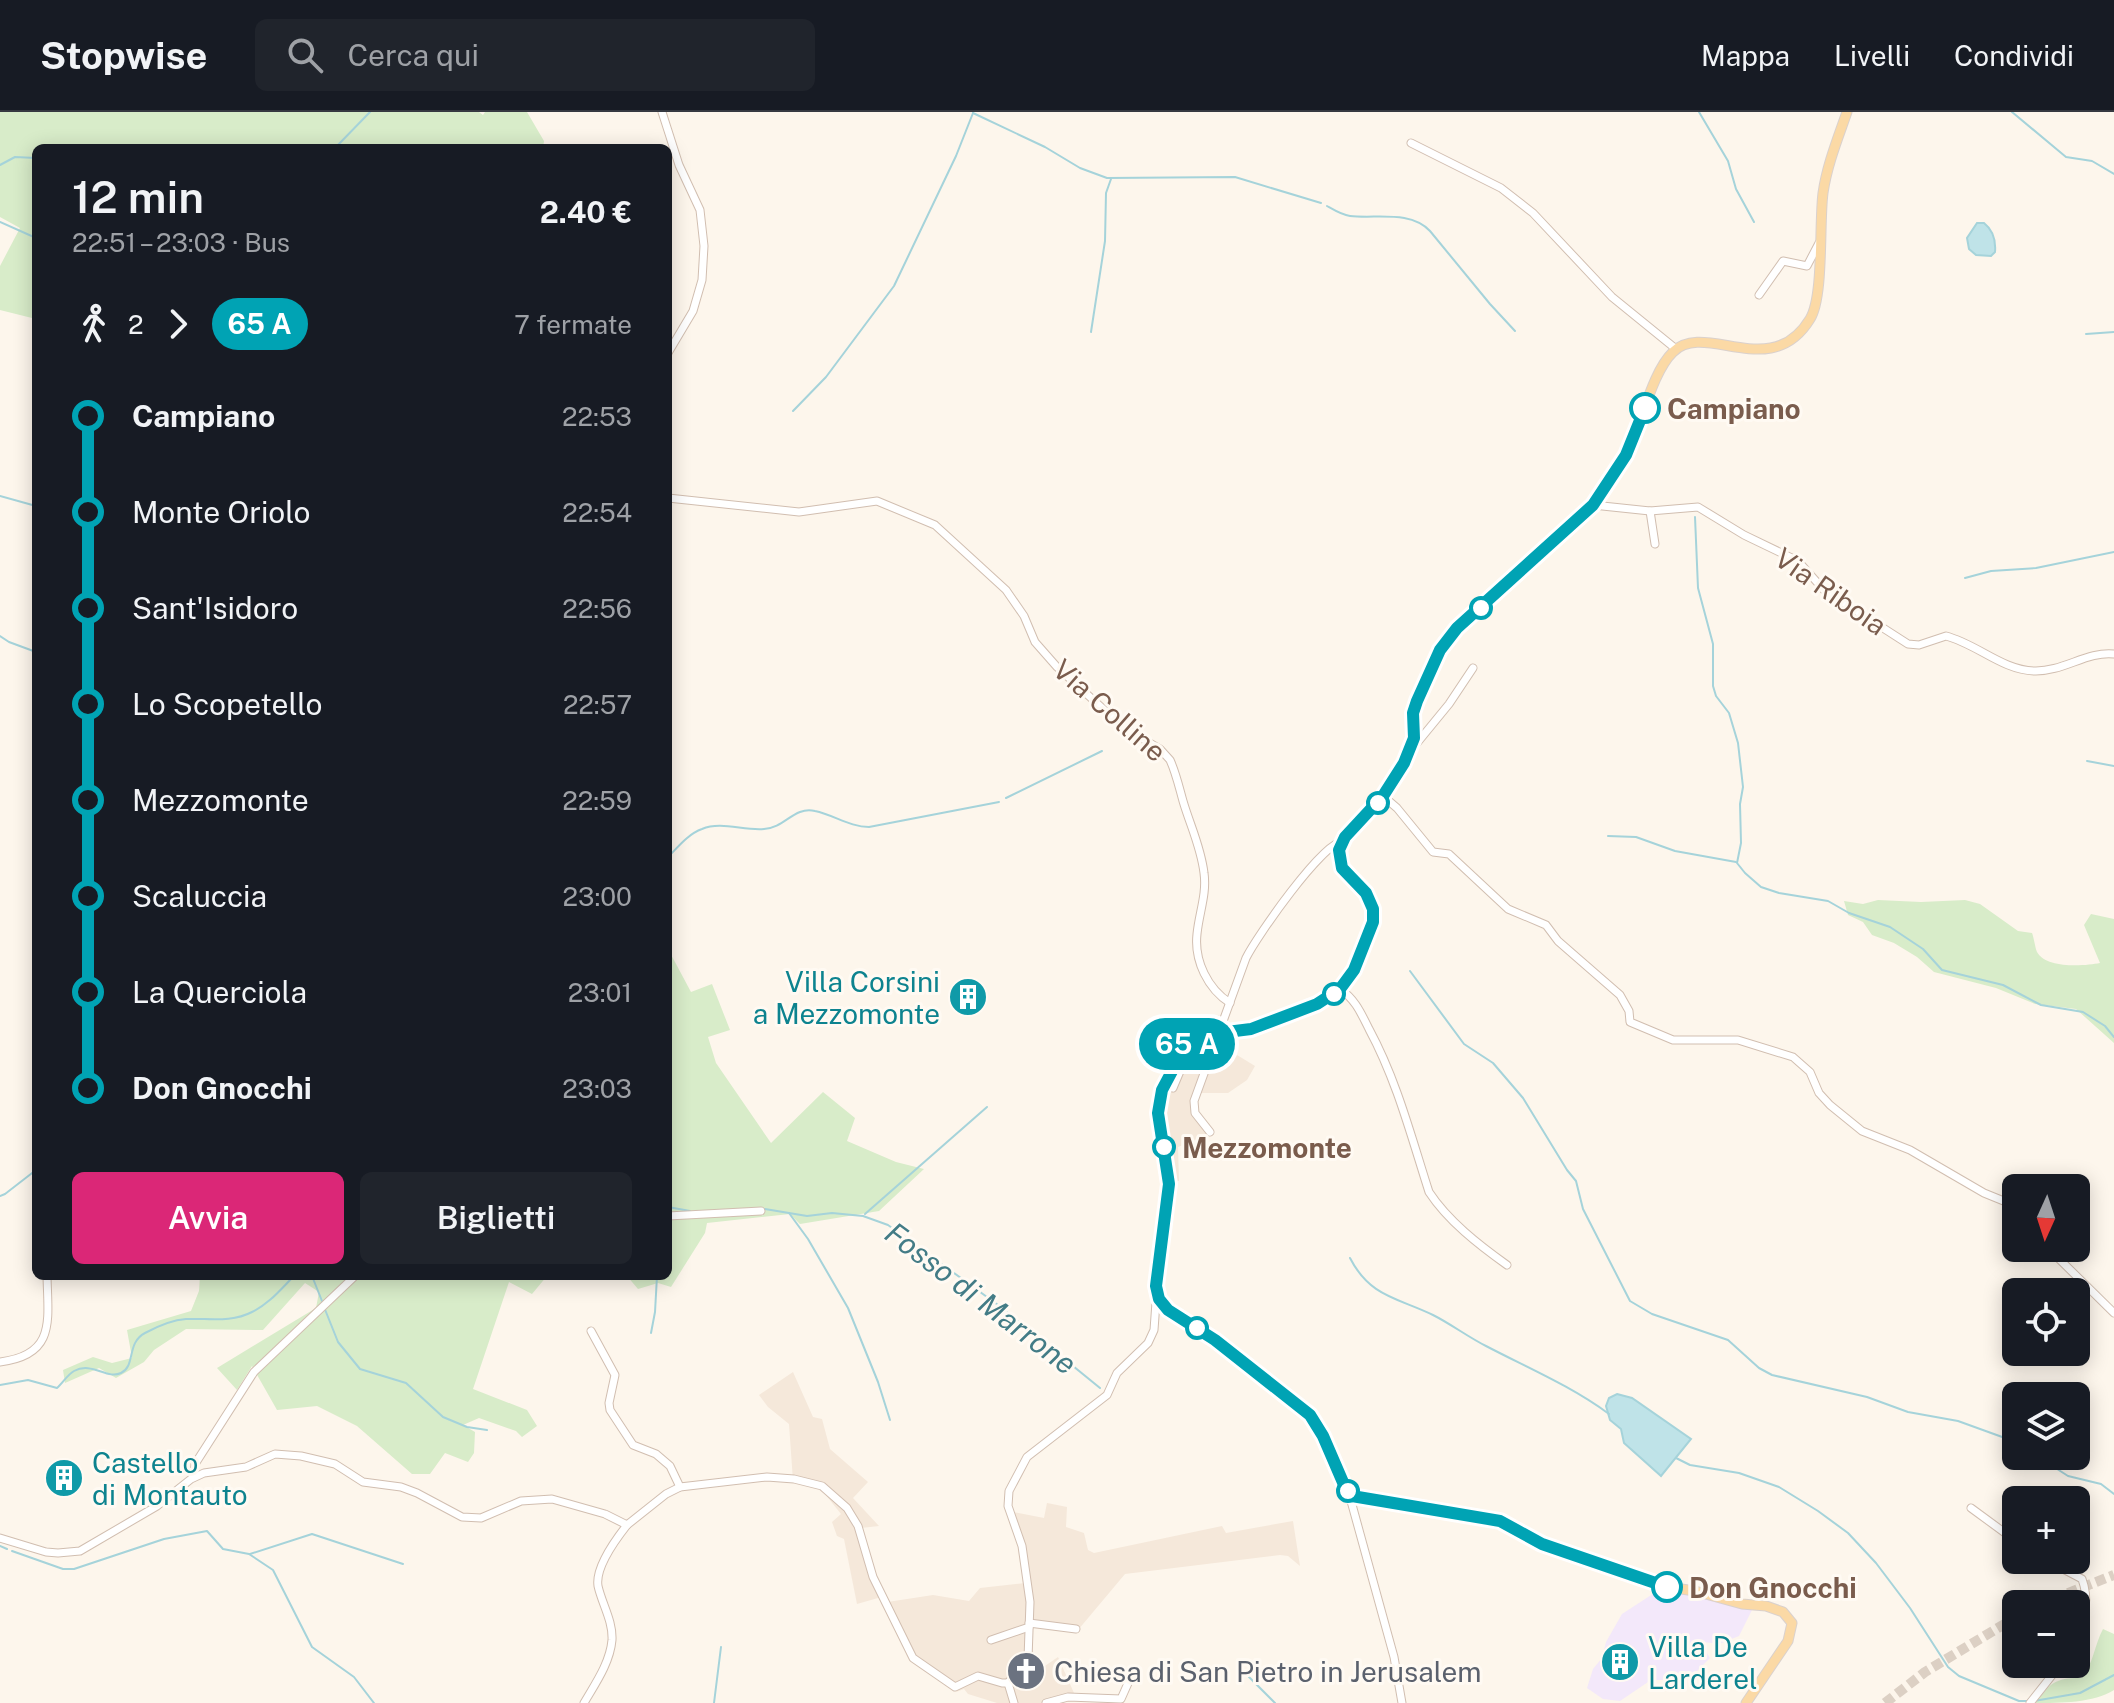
<!DOCTYPE html>
<html lang="it">
<meta charset="utf-8">
<style>
:root{--surface:#171b24;--page:#20242c;--text:#f1f3f6;--muted:#9ea1a6;--line:#363941;--accent:#db2777}
body{margin:0;font-family:"Public Sans",sans-serif;background:var(--page);color:var(--text);height:100vh;display:flex;flex-direction:column;font-size:30px;white-space:nowrap}
*{box-sizing:border-box;margin:0}
p{font-size:26px;color:var(--muted)}
.icon{flex:none;width:44px;height:44px;fill:none;stroke:currentColor;stroke-width:2;stroke-linecap:round;stroke-linejoin:round}
.map{position:relative;flex:1;overflow:hidden}
.sheet{position:absolute;left:32px;top:32px;width:640px;height:1136px;display:flex;flex-direction:column;background:var(--surface);border-radius:12px;box-shadow:0 4px 20px #0003}
.sheet>*{flex:none}
.badge{padding:0 16px;border-radius:26px;font-size:28px;line-height:52px}
.needle{width:52px;rotate:183deg}
.fabs{position:absolute;left:2002px;top:1062px;display:grid;gap:16px}
.fabs a{display:grid;place-items:center;width:88px;height:88px;border-radius:12px;background:var(--surface);box-shadow:0 4px 20px #0003;font-size:40px}
.map>.badge{position:absolute;translate:-50% -50%;box-shadow:0 0 0 4px #fff}
.legs{display:flex;align-items:center;gap:12px;height:88px;padding:0 40px;font-size:26px}
.legs p{margin-inline-start:auto}
.summary{display:flex;align-items:center;justify-content:space-between;height:136px;padding:0 40px}
h1{font-size:44px;font-weight:600;line-height:60px}
.cta{display:flex;gap:16px;margin-top:auto;padding:16px 40px}
.cta a{flex:1;height:92px;border-radius:12px;background:var(--accent);color:#fff;font-size:32px;font-weight:600;line-height:92px;text-align:center}
.cta a+a{background:var(--page);color:var(--text)}
ul{padding:0 40px;list-style:none}
li{display:flex;align-items:center;gap:28px;height:96px;font-size:30px}
li i{display:grid;place-items:center;width:12px;height:100%;margin:0 10px;background:currentColor}
li i::after{content:'';width:20px;height:20px;margin:-10px;border:6px solid;border-radius:50%;background:var(--surface)}
li p{margin-inline-start:auto}
li:first-child i{background:linear-gradient(#0000 50%,currentColor 0)}
li:last-child i{background:linear-gradient(currentColor 50%,#0000 0)}
header{display:flex;align-items:center;gap:48px;box-sizing:border-box;height:112px;padding:0 40px;background:var(--surface);border-bottom:2px solid var(--line)}
header strong{font-size:38px}
nav{display:flex;gap:44px;margin-inline-start:auto;font-size:28px}
.search{width:560px;height:72px;background:var(--page);display:flex;align-items:center;gap:20px;box-sizing:border-box;padding:0 28px;border-radius:12px;color:var(--muted);font-size:30px}
.map>svg:first-child{display:block}
.residential{fill:#f5e8da}
.education{fill:#f3e8fa}
.green{fill:#d8ecc9}
.water{fill:#bfe3e8;stroke:#a5d3da;stroke-width:2}
.lines{fill:none;stroke-linecap:round;stroke-linejoin:round}
.stream{stroke:#a5d3da;stroke-width:2}
.highway-tunnel{stroke:#dcd0c4;stroke-width:10;stroke-dasharray:10 5;stroke-linecap:butt}
.minor-casing{stroke:#d1beb0;stroke-width:9}
.major-casing{stroke:#dad1cd;stroke-width:11}
.minor{stroke:#fff;stroke-width:7}
.major{stroke:#fbd9a5;stroke-width:9}
.line-1-casing{stroke:#fff;stroke-width:18}
.line-1{stroke:#00a3b4;stroke-width:12}
.stop-1-dot{fill:#fff;stroke:#00a3b4;stroke-width:4}
.labels{text-anchor:middle;dominant-baseline:central;stroke-width:6;stroke-linejoin:round;paint-order:stroke}
.stop-label{font-size:28px;font-weight:bold;fill:#7a5c4d;stroke:#fffaf3;text-anchor:start}
.street-label{font-size:28px;fill:#7a5c4d;stroke:#fffaf3}
.culture-label{font-size:28px;fill:#0d838f;stroke:#fffaf3;text-anchor:start}
.worship-label{font-size:28px;fill:#5b616d;stroke:#fffaf3;text-anchor:start}
.water-label{font-size:30px;font-style:italic;fill:#437c86;stroke:#fffaf3}
</style>
<header>
<strong>Stopwise</strong>
<div class="search"><svg class="icon" aria-label="search" viewBox="0 0 24 24"><circle cx="10" cy="10" r="6"/><path d="M15 15l6 6"/></svg>Cerca qui</div>
<nav><a>Mappa</a><a>Livelli</a><a>Condividi</a></nav>
</header>
<div class="map">
<svg width="2114" height="1591" viewBox="0 0 2114 1591">
<rect width="100%" height="100%" fill="#fdf6ec"/>
<g class="residential">
<path d="M1208,903L1216,906L1218,903L1227,908L1219,932L1255,954L1247,968L1228,981H1200L1196,994L1199,1003L1213,1021L1178,1035L1179,1069L1168,1070L1155,988L1178,941L1175,936L1193,912Z"/>
<path d="M793,1260L813,1305L822,1307L830,1337L868,1370L853,1386L879,1414L861,1416L874,1462L885,1484L857,1492L844,1427L837,1424L832,1410L841,1402L821,1377L793,1369L789,1312L768,1295L759,1283Z"/>
<path d="M1047,1391L1067,1395L1066,1415L1084,1421L1088,1438L1094,1441L1222,1414L1226,1421L1293,1409L1300,1454L1288,1444L1280,1443L1125,1462L1078,1518L1031,1513L1033,1547L1042,1556L1058,1545L1074,1581L1046,1591H997L968,1582L964,1577L956,1580L913,1551L881,1491L933,1483L969,1489L980,1476L1026,1471L1020,1433L1008,1399L1044,1406Z"/>
</g>
<path class="education" d="M1662,1476L1685,1478L1752,1498L1739,1524L1719,1532L1704,1530L1701,1532L1710,1546L1688,1568H1651L1620,1589L1603,1587L1587,1576L1593,1557L1602,1546L1606,1530L1622,1502Z"/>
<g class="green">
<path d="M0,0H479L483,3L485,0H527L544,29L543,36H36V207L0,198V154L20,116L0,105Z"/>
<path d="M1878,788L1921,790L1965,788L1980,792L2018,819L2032,821C2034,826 2035,835 2037,840C2046,857 2085,854 2100,851L2084,813L2091,802L2114,807V931L2076,897L2035,892L1996,876L1934,860L1917,845L1894,831L1872,823L1863,810L1848,803L1844,789L1863,792Z"/>
<path d="M668,837L691,880L712,872L730,918L708,925L716,951L771,1031L823,980L855,1006L847,1029L896,1050L924,1057L879,1099L800,1112L790,1102L707,1111L705,1121L671,1175L658,1171L638,1177L627,1164H668Z"/>
<path d="M200,1164H547L532,1182L509,1170L473,1277L527,1298L537,1314L522,1325L516,1319L479,1306L463,1313L475,1320L474,1341L468,1350L445,1341L430,1362H412L357,1314L317,1294L277,1298L252,1254L237,1278L217,1256L316,1196L319,1180L305,1171L263,1218L186,1217L154,1238L144,1250L116,1266L99,1256L65,1271L63,1258L93,1245L112,1251L132,1246L127,1218L191,1199L199,1179Z"/>
<path d="M2103,1517L2114,1522V1578C2094,1591 2060,1591 2035,1591C2051,1571 2054,1566 2081,1566C2094,1551 2094,1534 2103,1517Z"/>
</g>
<g class="water">
<path d="M1977,111H1984C1993,118 1996,128 1995,140L1991,144L1976,143L1969,137L1967,126Z"/>
<path d="M1617,1282L1632,1286L1691,1327L1661,1364L1624,1331L1621,1317L1610,1308L1606,1294L1609,1286Z"/>
</g>
<g class="lines">
<g class="stream">
<path d="M1699,0L1728,49L1736,77L1754,110"/>
<path d="M2012,0L2066,45L2092,49L2114,62"/>
<path d="M973,1L1045,35L1080,56L1107,66L1235,65L1321,91"/>
<path d="M335,36L370,0"/>
<path d="M0,53L15,45L36,46"/>
<path d="M1327,94C1334,98 1342,103 1350,104C1376,107 1410,98 1430,119L1490,192L1515,219"/>
<path d="M0,110L36,126"/>
<path d="M1091,220L1105,129L1106,81L1111,67"/>
<path d="M2086,222L2114,220"/>
<path d="M793,299L826,265L894,174L956,44L973,1"/>
<path d="M0,384L36,394"/>
<path d="M1695,405L1698,476L1713,532V574L1716,584L1729,601L1738,631L1743,675L1740,692L1741,731L1737,751L1745,761L1761,775L1779,781L1828,789L1849,801L1890,815L1923,837L1942,858L2003,873L2041,893L2083,900L2105,914L2114,925"/>
<path d="M1965,466L1991,459L2036,456L2114,440"/>
<path d="M0,524L9,530L36,540"/>
<path d="M2087,649L2114,654"/>
<path d="M1006,686L1102,639"/>
<path d="M1608,724L1636,725L1675,739L1736,750"/>
<path d="M668,745C678,735 688,722 702,717C721,709 744,719 764,717C785,716 794,694 815,699C834,703 850,715 869,715L999,690"/>
<path d="M1410,859L1464,932L1493,951L1523,986L1567,1058L1576,1069L1583,1097L1630,1189L1652,1202L1728,1228L1759,1256L1772,1263L1867,1285L1908,1300L1958,1309L2016,1330"/>
<path d="M0,1084L5,1082L36,1058"/>
<path d="M668,1095L690,1099"/>
<path d="M765,1097L807,1104L832,1101L863,1104L888,1113L998,1193L1100,1276"/>
<path d="M789,1101L808,1127L848,1196L878,1270L890,1308"/>
<path d="M865,1102L987,995"/>
<path d="M1350,1146C1370,1185 1398,1186 1433,1203C1451,1212 1468,1225 1486,1234C1528,1256 1571,1274 1609,1302"/>
<path d="M312,1164L322,1189"/>
<path d="M324,1195L338,1230L360,1257L406,1271L443,1305L467,1315L487,1318"/>
<path d="M651,1221L655,1200L657,1164"/>
<path d="M0,1273L28,1268L57,1276C63,1271 67,1263 74,1259C92,1249 107,1268 121,1261C136,1254 126,1231 145,1221C158,1214 171,1208 186,1207C208,1206 231,1211 252,1200C269,1192 281,1177 294,1164"/>
<path d="M2037,1344L2068,1364L2101,1372L2114,1382"/>
<path d="M1676,1346L1690,1353L1739,1361L1779,1375L1818,1399L1848,1421L1876,1451L1910,1496L1948,1555L1959,1564L2019,1589H2027"/>
<path d="M0,1434L7,1437"/>
<path d="M12,1439L63,1457H74L164,1427L207,1419L223,1437L249,1442L273,1458L312,1535L354,1565L374,1591"/>
<path d="M250,1442L312,1422L403,1452"/>
<path d="M1249,1565L1275,1591"/>
<path d="M2034,1589L2080,1581L2114,1563"/>
<path d="M714,1591L721,1535"/>
</g>
<g class="highway-tunnel">
<path d="M2040,1492L2114,1463"/>
<path d="M1885,1591L1925,1560L2016,1505"/>
</g>
<g class="minor-casing">
<g id="minor">
<path d="M662,0L679,53L700,98L704,134L702,168L693,199L668,241"/>
<path d="M1411,31L1501,76L1533,101L1612,185L1676,237"/>
<path d="M1759,183L1783,149L1807,154L1819,131"/>
<path d="M668,386L799,400L877,389L935,413L1006,478L1024,504L1035,530L1057,555L1123,615L1160,637L1170,648C1176,661 1179,675 1183,689C1190,713 1201,735 1204,761C1207,782 1199,801 1197,822C1194,849 1208,877 1230,891"/>
<path d="M1593,393L1650,399L1698,395L1744,423L1798,449L1824,478L1908,532L1919,533L1946,524C1977,532 2002,558 2034,559C2063,560 2087,539 2114,542"/>
<path d="M1650,399L1655,432"/>
<path d="M1408,642L1449,592L1473,556"/>
<path d="M1383,684L1397,696L1433,740L1449,742L1508,797L1546,813L1558,829L1620,883L1629,899L1630,910L1673,928H1738L1793,945L1810,960L1819,981L1830,993L1862,1019L1910,1038L1984,1081L2016,1094"/>
<path d="M1340,877C1355,887 1361,901 1369,917C1397,969 1411,1024 1429,1080C1448,1109 1479,1133 1507,1153"/>
<path d="M1173,976L1181,957L1176,952"/>
<path d="M1210,1020L1195,1001L1194,989L1246,846C1257,824 1322,731 1343,729"/>
<path d="M668,1104L761,1099"/>
<path d="M2048,1136L2114,1201"/>
<path d="M591,1219L615,1263L609,1291L610,1298L633,1333L656,1342L670,1354L680,1375"/>
<path d="M0,1250C56,1243 48,1209 47,1164"/>
<path d="M194,1365L195,1352L254,1260L355,1164"/>
<path d="M1352,1384L1351,1389L1394,1545L1402,1591"/>
<path d="M1971,1396L2016,1429"/>
<path d="M0,1426L46,1440L58,1441L80,1439L157,1394L191,1367L204,1361L246,1355L275,1342L301,1344L335,1352L363,1370L401,1375L417,1381L462,1405L481,1406L521,1389L552,1387L605,1402L627,1413L666,1382L680,1375L767,1365L794,1367L822,1374L847,1396L858,1414L873,1465L913,1546L955,1575L978,1564L1002,1571H1008"/>
<path d="M2046,1448L2082,1467C2090,1489 2084,1503 2076,1524"/>
<path d="M1029,1511L1076,1517"/>
<path d="M991,1528L1029,1515"/>
<path d="M1008,1571L1028,1547L1030,1490L1022,1434L1008,1394L1009,1379L1027,1345L1107,1283L1117,1261L1148,1231L1154,1218L1156,1190L1159,1187"/>
<path d="M1008,1571L1014,1591"/>
<path d="M584,1591C595,1572 610,1551 612,1528C613,1509 602,1492 598,1474C595,1455 616,1427 627,1413"/>
<path d="M1046,1591L1068,1585L1121,1587L1129,1569"/>
<path d="M2030,1591L2061,1552"/>
</g>
</g>
<g class="major-casing">
<path id="major" d="M1746,1591L1788,1529L1792,1511L1783,1500L1766,1494L1742,1492L1695,1479L1661,1474L1542,1432L1500,1409L1352,1384L1345,1375L1323,1324L1310,1303L1215,1228L1168,1198L1159,1187L1156,1174L1169,1072L1158,1001L1162,978L1187,931L1195,924L1230,921L1259,915L1317,892L1340,877L1358,850L1374,801L1366,781L1342,756L1339,741L1343,729L1378,691L1404,651L1414,626L1413,601L1417,589L1440,538L1457,516C1485,493 1511,468 1538,443C1573,410 1596,392 1622,350C1640,321 1650,262 1673,240C1705,208 1771,271 1810,207C1824,185 1819,111 1823,81C1827,53 1838,26 1847,0"/>
</g>
<use href="#minor" class="minor"/>
<use href="#major" class="major"/>
</g>
<g class="lines">
<g class="line-1-casing">
<path id="line-1" d="M1645,296L1626,343L1593,393L1457,516L1440,538L1417,589L1413,601L1414,626L1404,651L1383,684L1345,725L1339,738L1342,756L1366,781L1373,797V810L1354,858L1340,877L1317,892L1251,917L1195,924L1187,931L1162,978L1158,1001L1169,1072L1156,1174L1159,1187L1168,1198L1215,1228L1310,1303L1323,1324L1345,1375L1352,1384L1500,1409L1542,1432L1667,1475"/>
</g>
<use href="#line-1" class="line-1"/>
</g>
<defs>
<g id="building-disc" transform="scale(2)"><circle r="9.5" fill="#0f9aa8" stroke="#fffaf3"/><path d="M-4-6H4V6H1V3H-1V6H-4ZM-2.5-4.3h1.7v1.8h-1.7ZM.8-4.3h1.7v1.8H.8ZM-2.5-1h1.7V.8h-1.7ZM.8-1h1.7V.8H.8Z" fill="#fff"/></g>
<g id="church-disc" transform="scale(2)"><circle r="9.5" fill="#6b7280" stroke="#fffaf3"/><path d="M-1.2-6h2.4v3.5h3.3v2.4h-3.3V6h-2.4V-.1h-3.3v-2.4h3.3Z" fill="#fff"/></g>
</defs>
<g fill-rule="evenodd">
<use href="#building-disc" x="968" y="885"/>
<use href="#building-disc" x="64" y="1366"/>
<use href="#building-disc" x="1620" y="1550"/>
<use href="#church-disc" x="1026" y="1559"/>
</g>
<g class="stop-1-dot">
<circle cx="1645" cy="296" r="14"/>
<circle cx="1481" cy="496" r="10"/>
<circle cx="1378" cy="691" r="10"/>
<circle cx="1334" cy="882" r="10"/>
<circle cx="1164" cy="1035" r="10"/>
<circle cx="1197" cy="1216" r="10"/>
<circle cx="1348" cy="1379" r="10"/>
<circle cx="1667" cy="1475" r="14"/>
</g>
<g class="labels">
<g class="stop-label">
<text x="1667" y="296">Campiano</text>
<text x="1182" y="1035">Mezzomonte</text>
<text x="1689" y="1475">Don Gnocchi</text>
</g>
<g class="street-label">
<text transform="translate(1831 479) rotate(35)">Via Riboia</text>
<text transform="translate(1110 598) rotate(41)">Via Colline</text>
</g>
<g class="culture-label">
<text x="940" y="869" text-anchor="end">Villa Corsini<tspan x="940" dy="32">a Mezzomonte</tspan></text>
<text x="92" y="1350">Castello<tspan x="92" dy="32">di Montauto</tspan></text>
<text x="1648" y="1534">Villa De<tspan x="1648" dy="32">Larderel</tspan></text>
</g>
<g class="worship-label">
<text x="1054" y="1559">Chiesa di San Pietro in Jerusalem</text>
</g>
<g class="water-label">
<text transform="translate(981 1186) rotate(37)">Fosso di Marrone</text>
</g>
</g>
</svg>
<div class="fabs">
<a><svg class="needle" viewBox="-14 -14 28 28"><path d="M0-13l5 13h-10z" fill="#e53935"/><path d="M0 13l5-13h-10z" fill="#9ea1a6"/></svg></a>
<a><svg class="icon" aria-label="locate" viewBox="0 0 24 24"><circle cx="12" cy="12" r="6"/><path d="M12 2v4M12 18v4M2 12h4M18 12h4"/></svg></a>
<a><svg class="icon" aria-label="layers" viewBox="0 0 24 24"><path d="M12 4l9 5-9 5-9-5zM3 14l9 5 9-5"/></svg></a>
<a>+</a>
<a>−</a>
</div>
<b class="badge" style="left:1187px;top:932px;background:#00a3b4;color:#fff">65 A</b>
<section class="sheet">
<div class="summary"><div><h1>12 min</h1><p>22:51 – 23:03 · Bus</p></div><b>2.40 €</b></div>
<div class="legs"><svg class="icon" aria-label="walk" viewBox="0 0 24 24"><circle cx="13" cy="4" r="2"/><path d="M13 8l-2 6 4 7M11 14l-3 7M7 12l3-4h3l4 4"/></svg>2<svg class="icon" aria-label="forward" viewBox="0 0 24 24"><path d="M9 5l7 7-7 7"/></svg><b class="badge" style="background:#00a3b4;color:#fff">65 A</b><p>7 fermate</p></div>
<ul>
<li><i style="color:#00a3b4"></i><b>Campiano</b><p>22:53</p></li>
<li><i style="color:#00a3b4"></i><span>Monte Oriolo</span><p>22:54</p></li>
<li><i style="color:#00a3b4"></i><span>Sant'Isidoro</span><p>22:56</p></li>
<li><i style="color:#00a3b4"></i><span>Lo Scopetello</span><p>22:57</p></li>
<li><i style="color:#00a3b4"></i><span>Mezzomonte</span><p>22:59</p></li>
<li><i style="color:#00a3b4"></i><span>Scaluccia</span><p>23:00</p></li>
<li><i style="color:#00a3b4"></i><span>La Querciola</span><p>23:01</p></li>
<li><i style="color:#00a3b4"></i><b>Don Gnocchi</b><p>23:03</p></li>
</ul>
<div class="cta"><a>Avvia</a><a>Biglietti</a></div>
</section>
</div>
